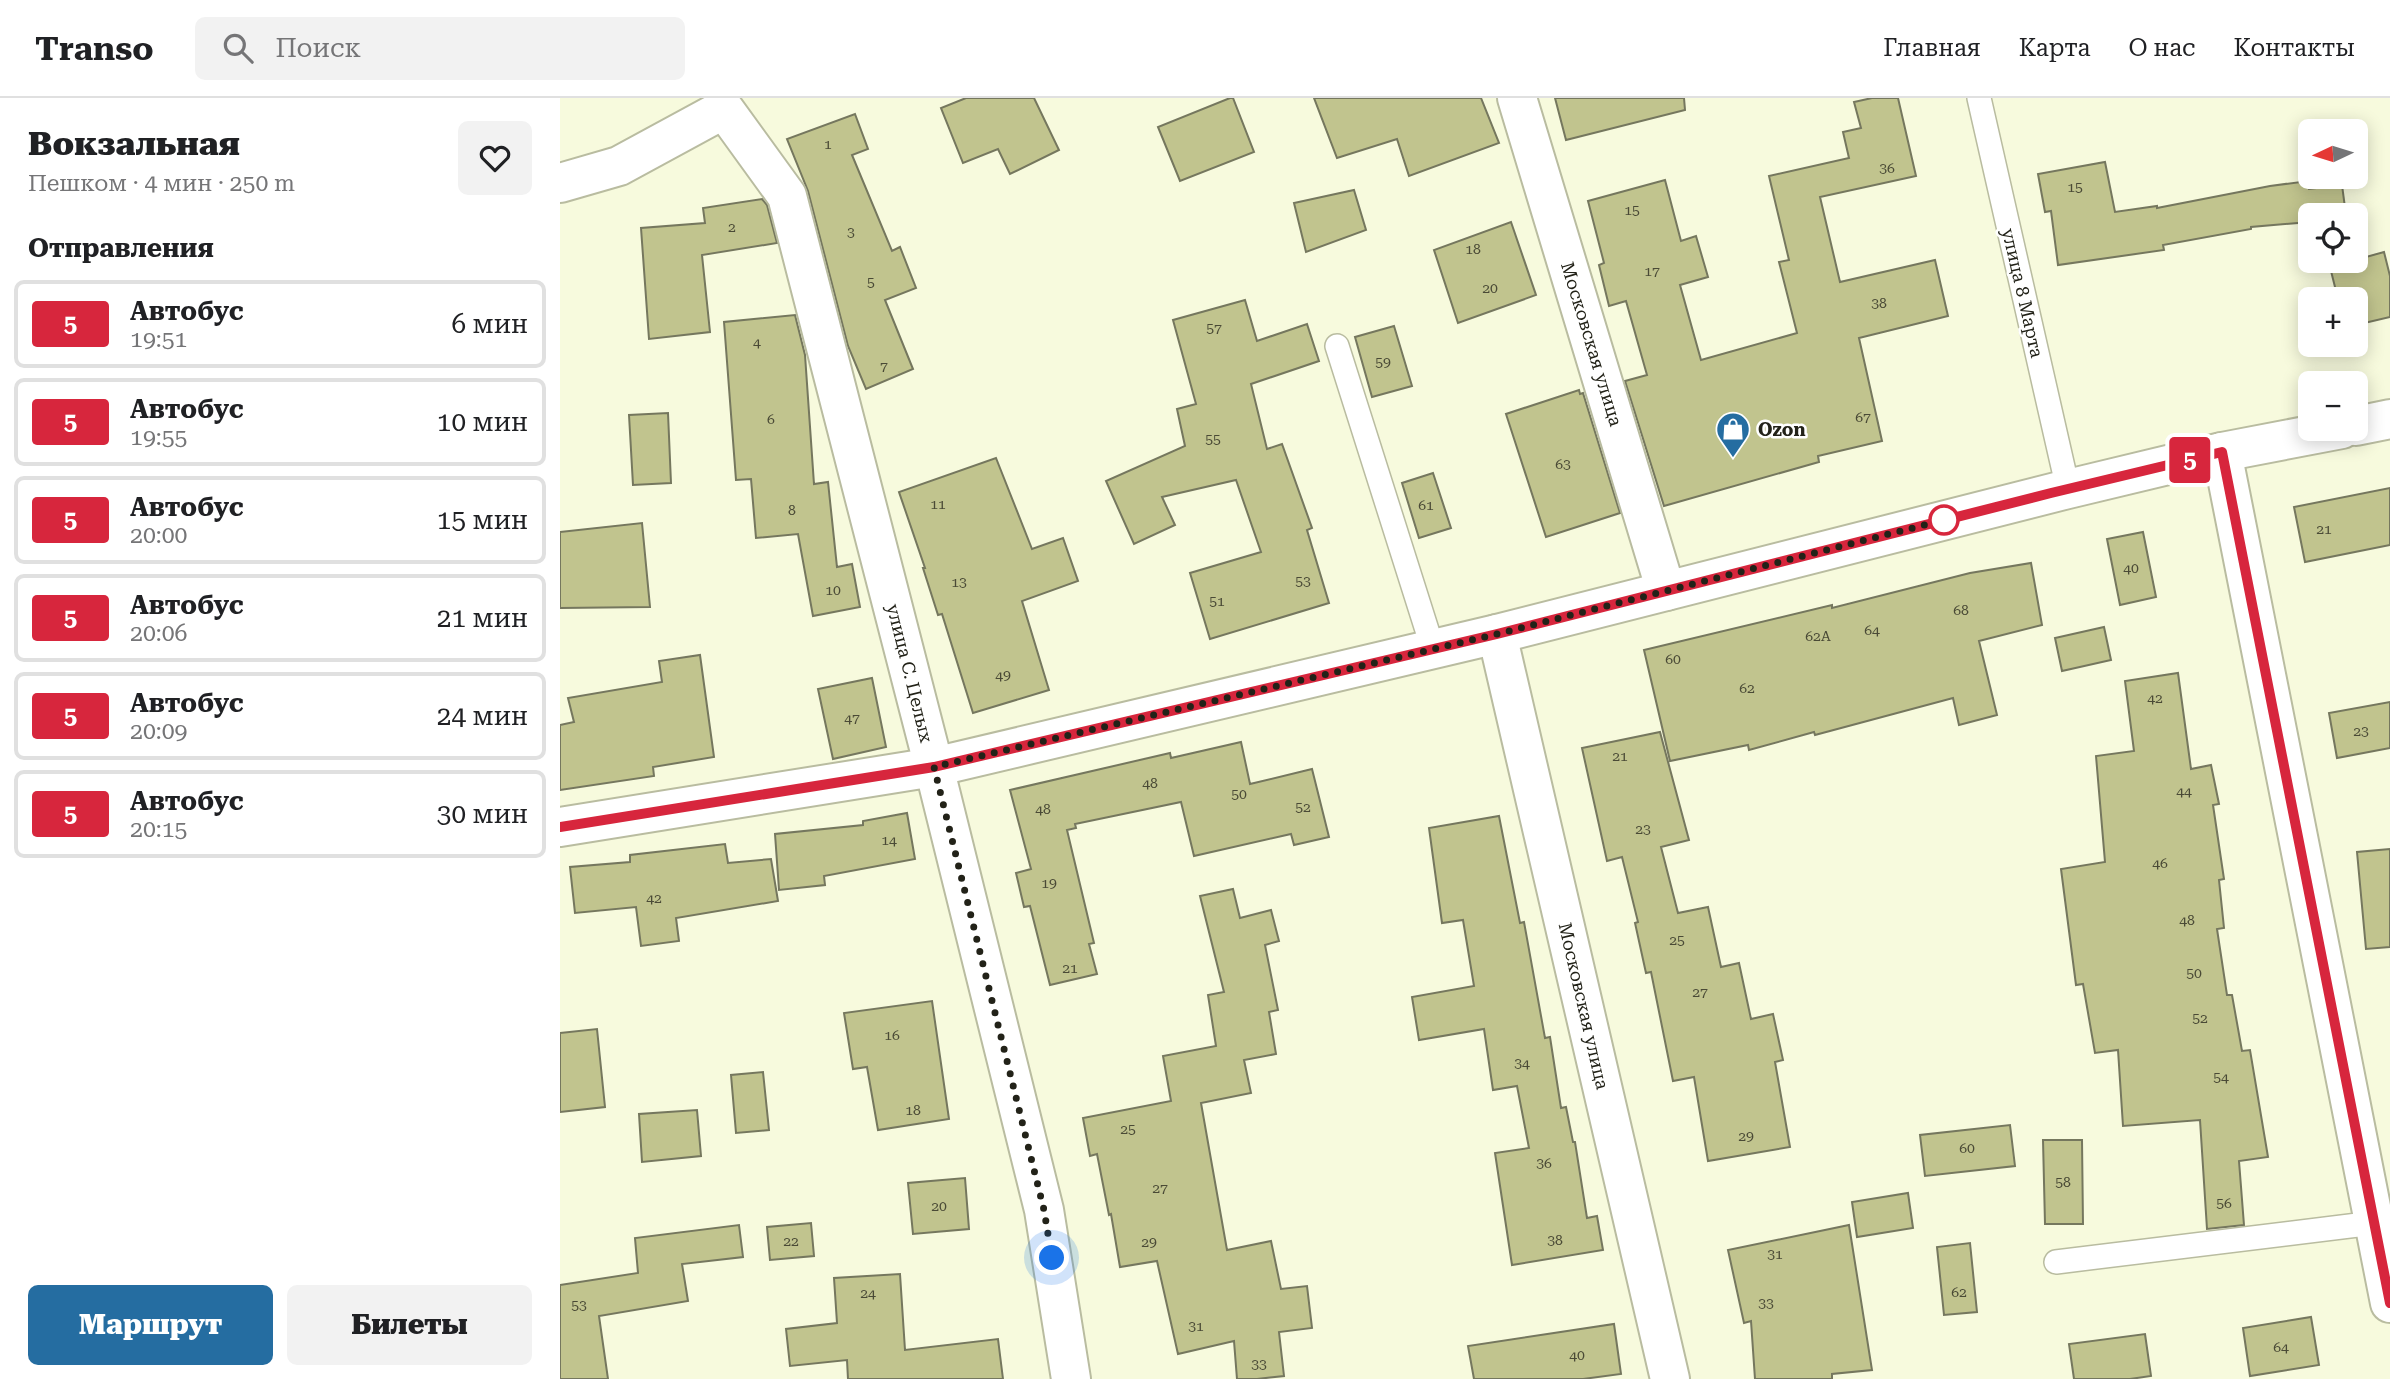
<!DOCTYPE html>
<html lang="ru">
<meta charset="utf-8">
<style>
:root{--surface:#fff;--page:#f2f2f2;--text:#202124;--muted:#757577;--line:#e0e0e0;--accent:#256da1}
body{margin:0;font-family:"Roboto Serif",serif;background:var(--page);color:var(--text);height:100vh;display:flex;flex-direction:column;font-size:26px;white-space:nowrap}
*{box-sizing:border-box;margin:0}
p{font-size:23px;color:var(--muted)}
.icon{flex:none;width:38px;height:38px;fill:none;stroke:currentColor;stroke-width:2;stroke-linecap:round;stroke-linejoin:round}
.map{position:relative;flex:1;overflow:hidden}
.drawer{display:flex;flex-direction:column;background:var(--surface);width:560px}
.drawer>*{flex:none}
.badge{padding:0 14px;border-radius:5px;font-size:24px;line-height:46px}
.needle{width:46px;rotate:266deg}
.tools{position:absolute;left:1738px;top:21px;display:grid;gap:14px}
.tools a{display:grid;place-items:center;width:70px;height:70px;border-radius:10px;background:var(--surface);box-shadow:0 4px 18px #0003;font-size:35px}
.you{position:absolute;width:35px;height:35px;margin:-18px;border:5px solid #fff;border-radius:50%;background:#1a73e8;box-shadow:0 0 0 10px #1a73e833}
.map>.badge{position:absolute;translate:-50% -50%;box-shadow:0 0 0 4px #fff}
h2{padding:0 28px;font-size:26px;line-height:63px}
.round{display:grid;place-items:center;flex:none;width:74px;height:74px;border-radius:10px;background:var(--page)}
.summary{display:flex;align-items:center;justify-content:space-between;height:119px;padding:0 28px}
h1{font-size:33px;font-weight:800;line-height:52px}
.primary-button{display:flex;gap:14px;margin-top:auto;padding:14px 28px}
.primary-button a{flex:1;height:80px;border-radius:10px;background:var(--accent);color:#fff;font-size:28px;font-weight:800;line-height:80px;text-align:center}
.primary-button a+a{background:var(--page);color:var(--text)}
ul{padding:0;list-style:none}
li{display:flex;align-items:center;gap:21px;height:88px;margin:0 14px 10px;padding:0 14px;border:4px solid var(--line);border-radius:10px}
li div{flex:1}
li b{display:block;font-size:26px}
li em{font-style:normal}
li .badge{min-width:77px;font-weight:700;text-align:center}
header{display:flex;align-items:center;gap:42px;box-sizing:border-box;height:98px;padding:0 35px;background:var(--surface);border-bottom:2px solid var(--line)}
header strong{font-size:33px}
nav{display:flex;gap:38px;margin-inline-start:auto;font-size:24px}
.search{width:490px;height:63px;background:var(--page);display:flex;align-items:center;gap:18px;box-sizing:border-box;padding:0 24px;border-radius:10px;color:var(--muted);font-size:26px}
main{display:flex;flex:1;min-height:0}
.map>svg:first-child{display:block}
.building{fill:#c1c48e;stroke:#75775e;stroke-width:2}
.lines{fill:none;stroke-linecap:round;stroke-linejoin:round}
.service-casing{stroke:#b9bca0;stroke-width:26}
.minor-casing{stroke:#b9bca0;stroke-width:42}
.secondary-casing{stroke:#b9bca0;stroke-width:42}
.service{stroke:#fff;stroke-width:23}
.minor{stroke:#fff;stroke-width:38}
.secondary{stroke:#fff;stroke-width:38}
.line-casing{stroke:#fff;stroke-width:16}
.line{stroke:#d7263d;stroke-width:10}
.walk{stroke:#222218;stroke-width:7;stroke-dasharray:0 12.6}
.stop-dot{fill:#fff;stroke:#d7263d;stroke-width:3.5}
.labels{text-anchor:middle;dominant-baseline:central;stroke-width:5;stroke-linejoin:round;paint-order:stroke}
.number-label{font-size:14px;fill:#4a4a36}
.street-label{font-size:18px;fill:#222218;stroke:#fff}
.poi-label{font-size:18px;font-weight:bold;fill:#222218;stroke:#fff;text-anchor:start}
</style>
<header>
<strong>Transo</strong>
<div class="search"><svg class="icon" aria-label="search" viewBox="0 0 24 24"><circle cx="10" cy="10" r="6"/><path d="M15 15l6 6"/></svg>Поиск</div>
<nav><a>Главная</a><a>Карта</a><a>О нас</a><a>Контакты</a></nav>
</header>
<main>
<section class="drawer">
<div class="summary"><div><h1>Вокзальная</h1><p>Пешком · 4 мин · 250 m</p></div><a class="round"><svg class="icon" aria-label="heart" viewBox="0 0 24 24"><path d="M12 20l-8-8c-3-5 5-10 8-4 3-6 11-1 8 4z"/></svg></a></div>
<h2>Отправления</h2>
<ul>
<li><span class="badge" style="background:#d7263d;color:#fff">5</span><div><b>Автобус</b><p>19:51</p></div><em>6 мин</em></li>
<li><span class="badge" style="background:#d7263d;color:#fff">5</span><div><b>Автобус</b><p>19:55</p></div><em>10 мин</em></li>
<li><span class="badge" style="background:#d7263d;color:#fff">5</span><div><b>Автобус</b><p>20:00</p></div><em>15 мин</em></li>
<li><span class="badge" style="background:#d7263d;color:#fff">5</span><div><b>Автобус</b><p>20:06</p></div><em>21 мин</em></li>
<li><span class="badge" style="background:#d7263d;color:#fff">5</span><div><b>Автобус</b><p>20:09</p></div><em>24 мин</em></li>
<li><span class="badge" style="background:#d7263d;color:#fff">5</span><div><b>Автобус</b><p>20:15</p></div><em>30 мин</em></li>
</ul>
<div class="primary-button"><a>Маршрут</a><a>Билеты</a></div>
</section>
<div class="map">
<svg width="1830" height="1281" viewBox="0 0 1830 1281">
<rect width="100%" height="100%" fill="#f7fadd"/>
<g class="building">
<path d="M406,0H474L499,52L450,76L438,51L403,65L381,10Z"/>
<path d="M670,0H673L694,54L620,83L598,29Z"/>
<path d="M754,0H921L939,45L849,78L837,41L777,60Z"/>
<path d="M995,0H1124L1125,12L1006,42Z"/>
<path d="M1312,0H1338L1356,78L1260,99L1280,184L1375,162L1388,218L1299,240L1322,343L1258,358L1259,364L1104,408L1065,283L1087,277L1066,203L1049,208L1039,167L1044,165L1028,103L1105,82L1121,143L1136,138L1148,179L1120,187L1141,262L1237,235L1219,164L1229,162L1209,78L1289,60L1283,34L1301,30L1294,4Z"/>
<path d="M295,16L308,51L292,57L332,153L340,149L356,190L325,202L353,271L306,291L288,248L248,93L227,41Z"/>
<path d="M1545,64L1555,114L1597,108V110L1710,88L1748,83L1749,91L1782,87L1786,117H1750V124L1691,129V131L1603,147L1604,152L1498,167L1491,113L1485,114L1478,76Z"/>
<path d="M794,92L806,132L746,154L734,105Z"/>
<path d="M202,101L207,107L217,145L142,157L150,234L89,241L81,130L145,125L143,110Z"/>
<path d="M951,124L976,197L898,225L874,152Z"/>
<path d="M1824,154L1830,178V219L1796,227V201H1778L1770,169Z"/>
<path d="M685,202L697,243L747,226L759,263L691,286L707,351L722,346L752,430L747,432L769,505L650,541L630,475L701,454L676,382L602,399L615,427L574,446L546,383L625,348L617,311L636,306L613,222Z"/>
<path d="M235,217L245,257L254,386L268,384L277,469L292,466L300,509L253,518L238,436L196,440L191,381L176,382L164,224Z"/>
<path d="M834,228L852,288L812,299L795,239Z"/>
<path d="M1019,292L1020,296L1023,295L1060,415L986,439L946,316Z"/>
<path d="M108,315L111,385L73,387L69,317Z"/>
<path d="M436,360L472,451L503,440L518,483L462,503L489,592L413,615L382,516L378,517L363,470H365L339,394Z"/>
<path d="M873,375L891,430L859,440L842,385Z"/>
<path d="M1830,390V447L1745,464L1734,409Z"/>
<path d="M82,425L90,509L0,510V434Z"/>
<path d="M1583,434L1596,499L1560,507L1547,441Z"/>
<path d="M1471,465L1482,527L1419,543L1437,617L1399,627L1393,600L1255,637L1254,634L1189,652L1188,647L1110,663L1084,552L1272,507V510L1410,475Z"/>
<path d="M1544,529L1551,562L1502,573L1495,540Z"/>
<path d="M140,557L154,659L93,669L94,678L0,692V627L14,624L8,600L102,584L99,563Z"/>
<path d="M1618,575L1631,671L1651,667L1659,706L1653,707L1664,781L1659,782L1664,830L1657,831L1667,897H1672L1682,953L1690,952L1708,1059L1679,1063L1684,1127L1647,1131L1640,1022L1563,1028L1558,952L1535,955L1523,886L1516,887L1501,771L1545,764L1536,658L1574,653L1565,583Z"/>
<path d="M312,580L326,649L273,661L258,591Z"/>
<path d="M1830,604V650L1777,660L1769,615Z"/>
<path d="M1100,634L1129,742L1101,749L1118,815L1148,809L1161,869L1179,865L1191,921L1213,916L1223,962L1215,964L1230,1049L1148,1063L1134,979L1113,983L1091,874L1086,875L1075,825L1078,824L1062,759L1047,763L1022,650Z"/>
<path d="M681,644L690,686L752,671L769,739L734,747L731,736L634,758L621,704L515,726L516,730L507,732L534,845L529,846L537,876L490,887L470,808L464,809L456,775L471,771L450,692L610,655L611,660Z"/>
<path d="M347,715L355,761L264,778L265,787L219,792L215,736L303,727V723Z"/>
<path d="M939,718L960,825L964,824L985,940L990,939L1001,1010L1006,1009L1013,1044H1015L1027,1120L1037,1118L1043,1152L952,1167L935,1055L969,1050L957,988L933,992L924,931L859,942L852,899L914,888L903,822L882,825L869,730Z"/>
<path d="M165,746L168,765L211,761L218,803L116,820L119,843L81,848L76,809L15,815L10,769L70,764V757Z"/>
<path d="M1830,751V849L1806,851L1797,754Z"/>
<path d="M673,791L680,820L711,812L719,843L705,847L718,912L709,914L716,956L684,962L691,995L641,1005L667,1152L711,1143L721,1191L747,1188L752,1230L719,1234L724,1278L697,1281H677L674,1243L618,1256L597,1163L560,1169L551,1116L549,1117L537,1056L530,1058L523,1020L611,1003L603,958L656,948L648,897L664,894L640,798Z"/>
<path d="M372,903L389,1021L318,1032L307,969L293,971L284,915Z"/>
<path d="M37,931L45,1009L0,1014V935Z"/>
<path d="M203,974L209,1032L176,1035L171,977Z"/>
<path d="M137,1012L141,1058L82,1064L79,1016Z"/>
<path d="M1450,1027L1455,1068L1365,1078L1360,1037Z"/>
<path d="M1483,1042H1522L1523,1126H1485Z"/>
<path d="M405,1080L409,1131L353,1136L348,1085Z"/>
<path d="M1348,1095L1353,1130L1297,1139L1292,1104Z"/>
<path d="M251,1125L254,1158L210,1162L207,1129Z"/>
<path d="M179,1127L183,1159L122,1166L128,1203L39,1218L48,1281H0V1187L78,1175L75,1140Z"/>
<path d="M1289,1127L1312,1272L1272,1276V1281H1195L1191,1223L1184,1225L1168,1152Z"/>
<path d="M1410,1145L1417,1214L1384,1217L1377,1149Z"/>
<path d="M340,1176L345,1252L438,1241L443,1281H288L287,1262L230,1268L226,1231L277,1225L274,1180Z"/>
<path d="M1751,1219L1759,1267L1690,1278L1683,1230Z"/>
<path d="M1054,1226L1061,1276L1023,1281H914L908,1248Z"/>
<path d="M1585,1236L1591,1278L1570,1281H1514L1509,1246Z"/>
</g>
<g class="lines">
<g class="service-casing">
<g id="service">
<path d="M1419,0L1508,391"/>
<path d="M777,248L873,551"/>
<path d="M1496,1164L1814,1125"/>
</g>
</g>
<g class="minor-casing">
<g id="minor">
<path d="M957,0L1106,493"/>
<path d="M0,85L59,68L164,11L227,98L374,669L484,1112L511,1281"/>
<path d="M937,536L1110,1281"/>
</g>
</g>
<g class="secondary-casing">
<g id="secondary">
<path d="M1796,328L1830,321"/>
<path d="M1662,354L1830,1205"/>
<path d="M0,729L374,669L937,536L1508,391L1662,354L1782,331"/>
</g>
</g>
<use href="#service" class="service"/>
<use href="#minor" class="minor"/>
<use href="#secondary" class="secondary"/>
</g>
<g class="lines">
<g class="line-casing">
<path id="line" d="M0,729L374,669L937,536L1491,395L1662,354L1830,1205"/>
</g>
<use href="#line" class="line"/>
<path class="walk" d="M492,1160L484,1112L374,669L937,536L1384,422"/>
</g>
<defs>
<g id="shop-pin" transform="scale(1.75)"><path d="M0 17L-7.5 6A9.5 9.5 0 1 1 7.5 6Z" fill="#256da1" stroke="#fff"/><path d="M-5-2.5h2.3a2.7 3.5 0 0 1 5.4 0H5L5.5 6h-11ZM-1.5-2.5h3a1.5 2.3 0 0 0-3 0Z" fill="#fff"/></g>
</defs>
<g fill-rule="evenodd">
<use href="#shop-pin" x="1173" y="331"/>
</g>
<circle class="stop-dot" cx="1384" cy="422" r="14"/>
<g class="labels">
<g class="number-label">
<text x="268" y="46">1</text>
<text x="1327" y="70">36</text>
<text x="1515" y="89">15</text>
<text x="1072" y="112">15</text>
<text x="172" y="129">2</text>
<text x="291" y="134">3</text>
<text x="913" y="151">18</text>
<text x="1092" y="173">17</text>
<text x="311" y="184">5</text>
<text x="930" y="190">20</text>
<text x="1319" y="205">38</text>
<text x="654" y="230">57</text>
<text x="197" y="244">4</text>
<text x="823" y="264">59</text>
<text x="324" y="268">7</text>
<text x="1303" y="319">67</text>
<text x="211" y="321">6</text>
<text x="653" y="341">55</text>
<text x="1003" y="366">63</text>
<text x="378" y="406">11</text>
<text x="866" y="407">61</text>
<text x="232" y="412">8</text>
<text x="1764" y="431">21</text>
<text x="1571" y="470">40</text>
<text x="743" y="483">53</text>
<text x="399" y="484">13</text>
<text x="273" y="492">10</text>
<text x="657" y="503">51</text>
<text x="1401" y="512">68</text>
<text x="1312" y="532">64</text>
<text x="1258" y="538">62А</text>
<text x="1113" y="561">60</text>
<text x="443" y="577">49</text>
<text x="1187" y="590">62</text>
<text x="1595" y="600">42</text>
<text x="292" y="620">47</text>
<text x="1801" y="633">23</text>
<text x="1060" y="658">21</text>
<text x="590" y="685">48</text>
<text x="1624" y="693">44</text>
<text x="679" y="696">50</text>
<text x="743" y="709">52</text>
<text x="483" y="711">48</text>
<text x="1083" y="731">23</text>
<text x="329" y="742">14</text>
<text x="1600" y="765">46</text>
<text x="489" y="785">19</text>
<text x="94" y="800">42</text>
<text x="1627" y="822">48</text>
<text x="1117" y="842">25</text>
<text x="510" y="870">21</text>
<text x="1634" y="875">50</text>
<text x="1140" y="894">27</text>
<text x="1640" y="920">52</text>
<text x="332" y="937">16</text>
<text x="962" y="965">34</text>
<text x="1661" y="979">54</text>
<text x="353" y="1012">18</text>
<text x="568" y="1031">25</text>
<text x="1186" y="1038">29</text>
<text x="1407" y="1050">60</text>
<text x="984" y="1065">36</text>
<text x="1503" y="1084">58</text>
<text x="600" y="1090">27</text>
<text x="1664" y="1105">56</text>
<text x="379" y="1108">20</text>
<text x="995" y="1142">38</text>
<text x="231" y="1143">22</text>
<text x="589" y="1144">29</text>
<text x="1215" y="1156">31</text>
<text x="1399" y="1194">62</text>
<text x="308" y="1195">24</text>
<text x="1206" y="1205">33</text>
<text x="19" y="1207">53</text>
<text x="636" y="1228">31</text>
<text x="1721" y="1249">64</text>
<text x="1017" y="1257">40</text>
<text x="699" y="1266">33</text>
</g>
<g class="street-label">
<text transform="translate(1463 195) rotate(77)">улица 8 Марта</text>
<text transform="translate(1032 246) rotate(73)">Московская улица</text>
<text transform="translate(350 575) rotate(76)">улица С. Целых</text>
<text transform="translate(1024 908) rotate(77)">Московская улица</text>
</g>
<g class="poi-label">
<text x="1198" y="331">Ozon</text>
</g>
</g>
</svg>
<div class="tools">
<a><svg class="needle" viewBox="-14 -14 28 28"><path d="M0-13l5 13h-10z" fill="#e53935"/><path d="M0 13l5-13h-10z" fill="#757577"/></svg></a>
<a><svg class="icon" aria-label="locate" viewBox="0 0 24 24"><circle cx="12" cy="12" r="6"/><path d="M12 2v4M12 18v4M2 12h4M18 12h4"/></svg></a>
<a>+</a>
<a>−</a>
</div>
<div class="you" style="left:492px;top:1160px"></div>
<b class="badge" style="left:1630px;top:362px;background:#d7263d;color:#fff">5</b>
</div>
</main>
